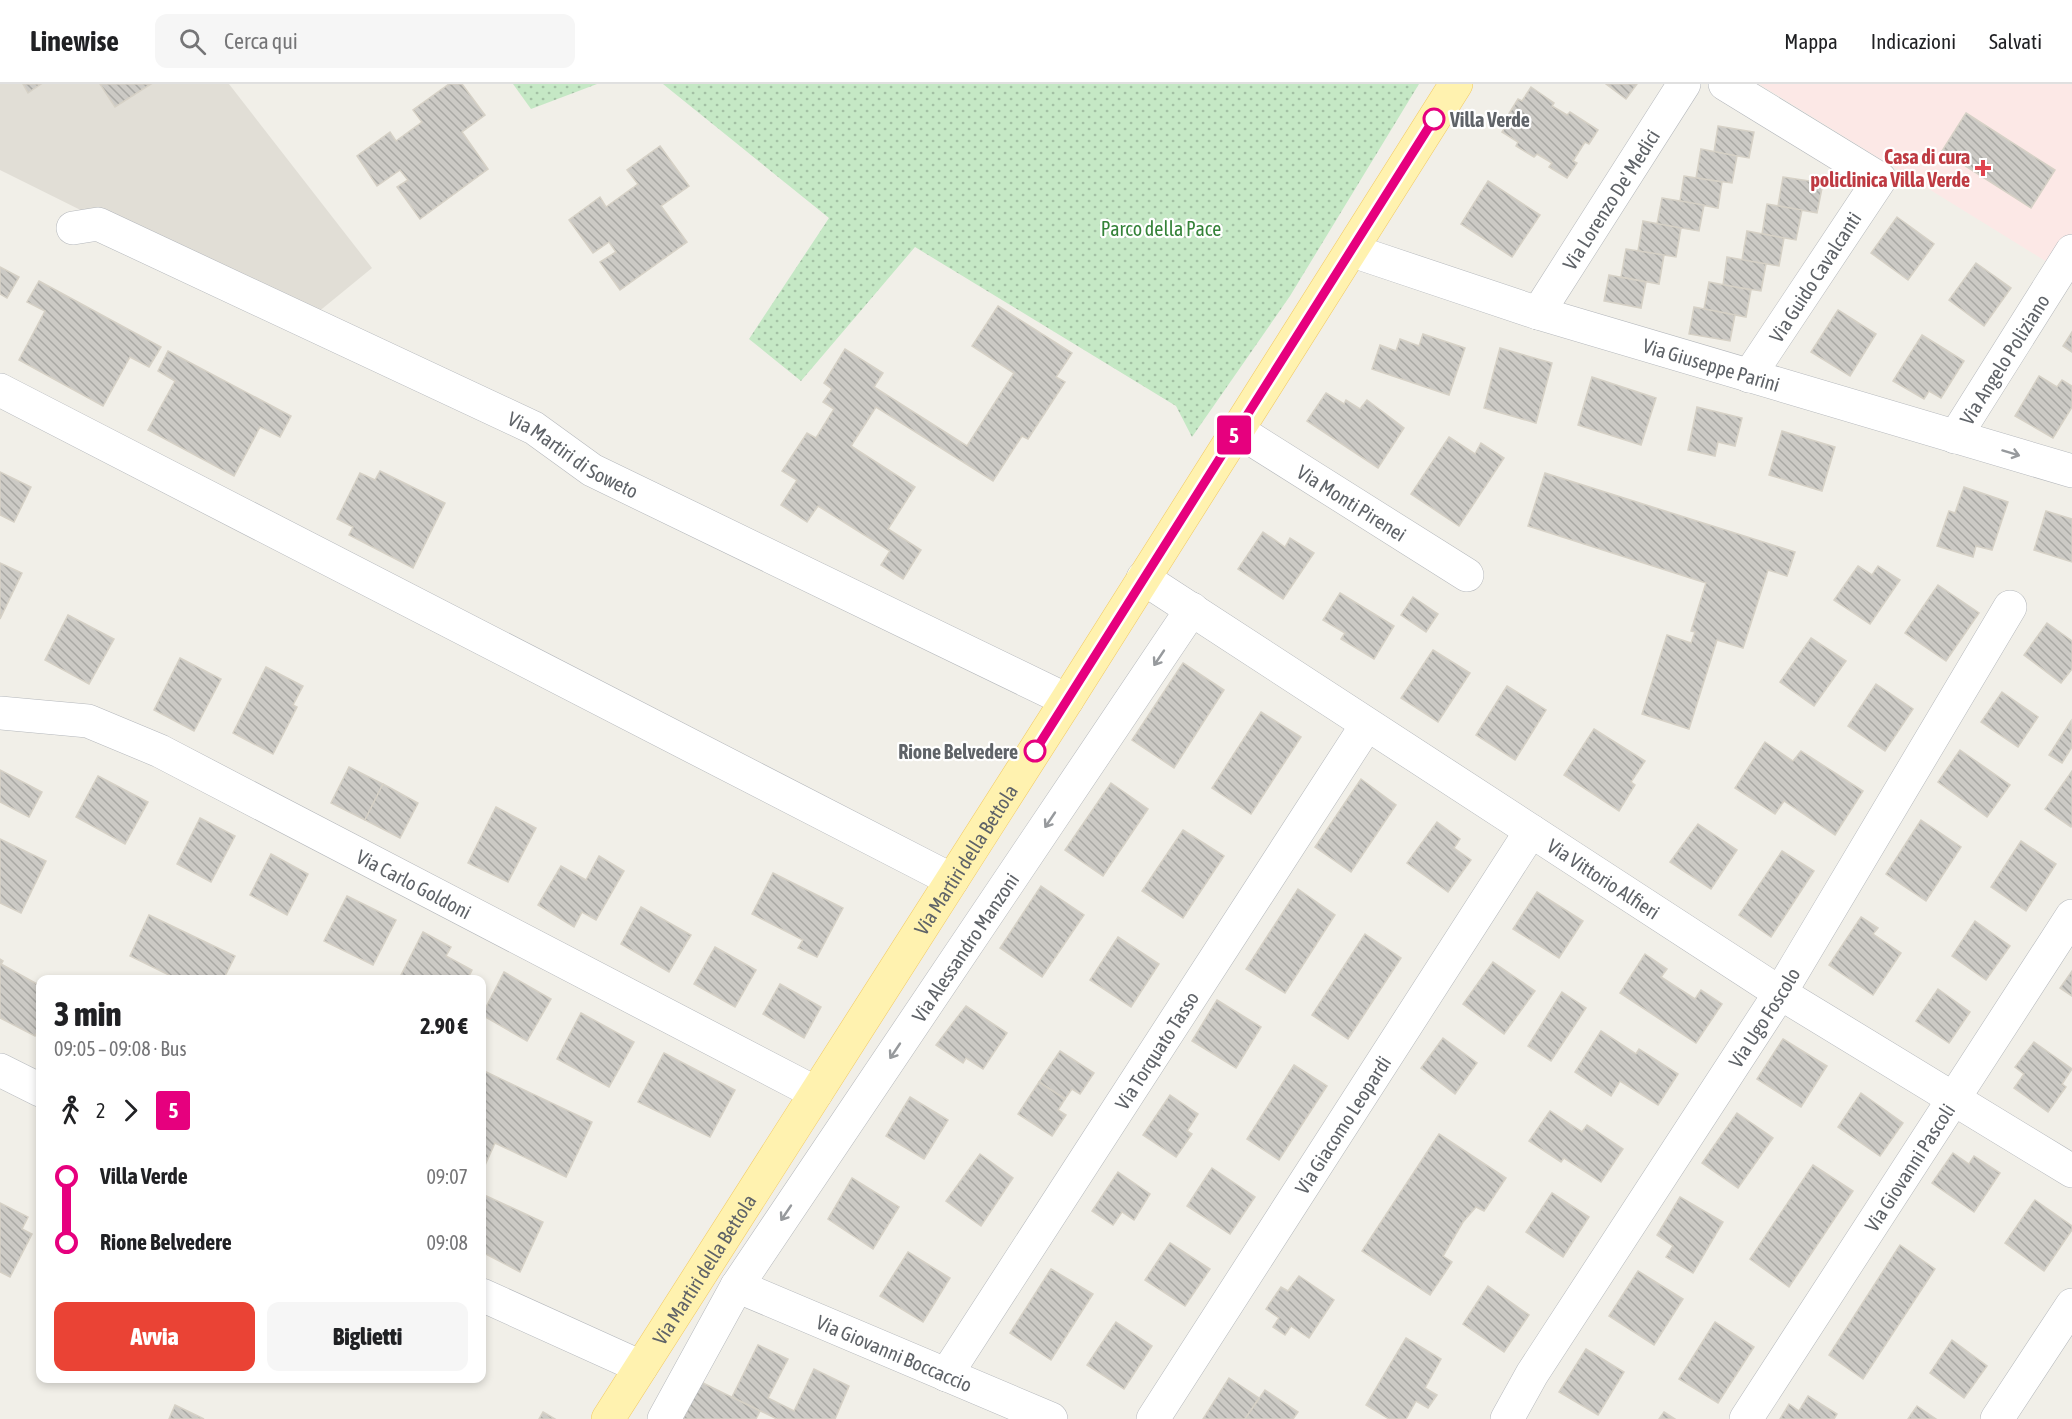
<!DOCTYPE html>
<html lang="it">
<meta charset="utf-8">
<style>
:root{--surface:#fff;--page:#f6f6f6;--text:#202124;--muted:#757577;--line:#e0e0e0;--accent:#ea4335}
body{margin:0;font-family:"Asap Condensed",sans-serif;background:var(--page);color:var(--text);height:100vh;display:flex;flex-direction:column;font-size:22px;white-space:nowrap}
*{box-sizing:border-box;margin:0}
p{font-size:20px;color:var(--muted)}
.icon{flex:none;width:33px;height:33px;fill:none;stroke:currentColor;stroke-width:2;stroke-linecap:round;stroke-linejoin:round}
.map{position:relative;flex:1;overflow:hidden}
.panel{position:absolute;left:36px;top:891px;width:450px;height:408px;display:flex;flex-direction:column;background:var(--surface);border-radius:12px;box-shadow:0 3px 9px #0003}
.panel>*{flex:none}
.badge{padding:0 12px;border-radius:4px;font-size:21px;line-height:39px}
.map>.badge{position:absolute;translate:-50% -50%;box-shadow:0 0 0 3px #fff}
.legs{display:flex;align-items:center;gap:9px;height:66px;padding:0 18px;font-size:20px}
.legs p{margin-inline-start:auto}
.headline{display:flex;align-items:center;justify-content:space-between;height:102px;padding:0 18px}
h1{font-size:33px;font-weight:800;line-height:45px}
.primary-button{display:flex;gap:12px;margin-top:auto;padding:12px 18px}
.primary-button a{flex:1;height:69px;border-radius:12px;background:var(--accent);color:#fff;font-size:24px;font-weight:800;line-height:69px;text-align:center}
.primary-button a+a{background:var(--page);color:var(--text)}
ul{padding:0 18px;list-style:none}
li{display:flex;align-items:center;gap:21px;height:66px;font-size:22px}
li i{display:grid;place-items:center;width:9px;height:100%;margin:0 8px;background:currentColor}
li i::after{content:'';width:15px;height:15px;margin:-8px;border:4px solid;border-radius:50%;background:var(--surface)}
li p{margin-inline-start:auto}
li:first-child i{background:linear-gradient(#0000 50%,currentColor 0)}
li:last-child i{background:linear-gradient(currentColor 50%,#0000 0)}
header{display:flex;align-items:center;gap:36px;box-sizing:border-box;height:84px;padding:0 30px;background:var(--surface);border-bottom:2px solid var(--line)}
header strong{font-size:28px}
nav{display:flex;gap:33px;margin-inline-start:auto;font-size:21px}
.search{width:420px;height:54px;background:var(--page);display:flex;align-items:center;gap:15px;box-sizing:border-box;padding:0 21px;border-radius:12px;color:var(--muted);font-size:22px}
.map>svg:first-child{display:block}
.education{fill:#e1ded6}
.medical{fill:#fce8e6}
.park{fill:url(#park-dots)}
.building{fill:url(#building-back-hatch);stroke:#d6d1c6;stroke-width:1.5}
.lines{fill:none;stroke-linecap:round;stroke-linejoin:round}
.minor-casing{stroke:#b5b8bc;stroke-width:34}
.major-casing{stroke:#f2c960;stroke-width:34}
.minor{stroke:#fff;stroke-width:33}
.major{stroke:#fff2af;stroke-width:33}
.oneway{stroke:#979a9d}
.line-1-casing{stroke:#fff;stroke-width:14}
.line-1{stroke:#e6007e;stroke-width:9}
.stop-1-dot{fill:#fff;stroke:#e6007e;stroke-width:3}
.health-dot{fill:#e0444e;stroke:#fff;stroke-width:2}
.labels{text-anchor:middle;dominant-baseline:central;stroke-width:4.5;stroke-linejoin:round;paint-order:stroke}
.stop-label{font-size:20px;font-weight:bold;fill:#5f6368;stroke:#fff;text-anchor:start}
.health-label{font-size:20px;font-weight:bold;fill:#be3a42;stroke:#fff;text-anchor:end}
.street-label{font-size:20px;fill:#5f6368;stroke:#fff}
.park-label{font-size:20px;fill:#348238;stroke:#fff}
</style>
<header>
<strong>Linewise</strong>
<div class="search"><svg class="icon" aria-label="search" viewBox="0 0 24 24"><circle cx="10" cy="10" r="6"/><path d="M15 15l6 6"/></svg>Cerca qui</div>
<nav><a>Mappa</a><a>Indicazioni</a><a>Salvati</a></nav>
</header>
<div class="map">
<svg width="2072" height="1335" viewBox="0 0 2072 1335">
<defs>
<pattern id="park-dots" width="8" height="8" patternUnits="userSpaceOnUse" patternTransform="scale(1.5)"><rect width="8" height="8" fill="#c5e8c5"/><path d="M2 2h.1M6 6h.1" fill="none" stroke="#a3c0a4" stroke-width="1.8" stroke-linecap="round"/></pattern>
<pattern id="building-back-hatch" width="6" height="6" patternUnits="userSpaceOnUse" patternTransform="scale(1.5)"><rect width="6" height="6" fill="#cccac5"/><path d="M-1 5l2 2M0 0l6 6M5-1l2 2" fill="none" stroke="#a9a8a4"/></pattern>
</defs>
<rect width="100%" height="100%" fill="#f1efe8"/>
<path class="education" d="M0,0H229L372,184L306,238L0,86Z"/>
<path class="medical" d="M1759,0H2072V167L2060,186Z"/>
<g class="park">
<path d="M513,0H597L531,25Z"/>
<path d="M663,0H1419L1290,212L1192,353L1176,322L915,163L801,297L749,255L829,134Z"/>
</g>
<g class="building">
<path d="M23,0H41L28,9Z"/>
<path d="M100,0H151L115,23Z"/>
<path d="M449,0H462L485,31L462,48L488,85L420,135L397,103L408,96L400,86L377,102L357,72L390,48L396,57L422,38L413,26Z"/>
<path d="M1606,0H1637L1626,15Z"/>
<path d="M1531,3L1554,19L1552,22L1567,31L1570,28L1598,46L1589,60L1585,58L1573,77L1577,79L1567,94L1549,83L1552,79L1537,70L1534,73L1516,62L1518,58L1502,48L1509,38L1505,36L1518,15L1522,17Z"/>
<path d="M1966,29L2055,86L2031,124L1942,67Z"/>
<path d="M1718,42L1754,48L1749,74L1714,68Z"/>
<path d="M660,62L689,102L661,122L687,158L620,206L600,178L616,168L609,158L593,169L569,136L600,113L606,123L638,100L627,86Z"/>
<path d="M1701,65L1737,72L1732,99L1696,94Z"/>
<path d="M1684,92L1722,98L1718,124L1680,117Z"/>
<path d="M1783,93L1823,99L1817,129L1778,122Z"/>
<path d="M1488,97L1540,131L1512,173L1461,140Z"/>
<path d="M1662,114L1704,121L1699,147L1657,140Z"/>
<path d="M1767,120L1802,126L1796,156L1762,150Z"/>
<path d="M1897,133L1934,160L1908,196L1871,169Z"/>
<path d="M1643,137L1681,144L1676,173L1638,167Z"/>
<path d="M1747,147L1784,154L1779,182L1742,176Z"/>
<path d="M1626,165L1664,171L1659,200L1621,193Z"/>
<path d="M1727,173L1766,180L1761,207L1723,201Z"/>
<path d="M1976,179L2011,204L1984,242L1949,216Z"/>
<path d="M0,183L19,193L7,214L0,210Z"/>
<path d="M1609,191L1646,198L1641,224L1604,217Z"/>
<path d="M39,197L161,263L149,283L130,273L103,322L19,276L45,227L27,218Z"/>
<path d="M1709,198L1751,206L1746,233L1704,225Z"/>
<path d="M998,222L1072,269L1056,293L1065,298L1028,355L1022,352L993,397L876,323L851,362L915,403L888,445L921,466L903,495L881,481L890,467L818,422L807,438L781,421L797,396L782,387L807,349L816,354L834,325L823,318L832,305L824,299L845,265L883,289L874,303L967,362L1014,289L972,262Z"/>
<path d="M1694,223L1735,231L1730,257L1689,250Z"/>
<path d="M1838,226L1876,250L1850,292L1811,268Z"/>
<path d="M2072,248V268L2063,262Z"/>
<path d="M1423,250L1465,264L1449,311L1372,285L1380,261L1396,267L1400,255L1419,262Z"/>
<path d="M1922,251L1964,277L1941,314L1929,307L1924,315L1893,297Z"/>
<path d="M1500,264L1552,279L1536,339L1484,324Z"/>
<path d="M168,267L291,332L280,353L260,343L234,392L148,346L175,297L158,287Z"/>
<path d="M2039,292L2057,303L2062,296L2072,302V323L2053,354L2015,332Z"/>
<path d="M1592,293L1656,314L1641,361L1578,341Z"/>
<path d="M1326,309L1344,320L1346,316L1360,325L1367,316L1404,344L1378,384L1307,337Z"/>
<path d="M1697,323L1742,334L1735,362L1718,358L1715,372L1688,366Z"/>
<path d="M1782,347L1835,363L1822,407L1769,391Z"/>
<path d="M1449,353L1475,370L1481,359L1504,374L1459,442L1411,410Z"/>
<path d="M380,387L445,419L413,484L349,451L353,443L337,435L360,389L375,396Z"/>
<path d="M0,388L31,403L14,438L0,431Z"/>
<path d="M1545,389L1795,468L1787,492L1768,486L1743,564L1717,556L1689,645L1642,630L1667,551L1691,559L1695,548L1691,547L1706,499L1528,442Z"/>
<path d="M1964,403L2008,418L1992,466L1976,462L1973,473L1937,462L1949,427L1955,429Z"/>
<path d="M2046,427L2072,435V478L2034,466Z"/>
<path d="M1263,448L1285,463L1290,454L1314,469L1283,515L1238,485Z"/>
<path d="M0,479L22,489L0,535Z"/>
<path d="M1858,482L1872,491L1878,482L1900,496L1870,540L1834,516Z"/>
<path d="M1938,501L1979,529L1946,577L1905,549Z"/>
<path d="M1340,509L1394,542L1374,575L1341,555L1345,549L1323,536Z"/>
<path d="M1413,513L1438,530L1426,548L1401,531Z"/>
<path d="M68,531L114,555L89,600L45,576Z"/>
<path d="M2047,539L2072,557V585L2061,599L2024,571Z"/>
<path d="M1811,554L1846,577L1814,622L1780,598Z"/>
<path d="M1433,566L1470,589L1438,638L1401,614Z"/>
<path d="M180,574L221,595L194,647L154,626Z"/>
<path d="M1183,579L1224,606L1174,684L1132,656Z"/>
<path d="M266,583L303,602L293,621L297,623L273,670L233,649Z"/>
<path d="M1876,600L1913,625L1885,667L1848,642Z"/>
<path d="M1507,602L1546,626L1515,676L1476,651Z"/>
<path d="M2002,608L2038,633L2018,663L1981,638Z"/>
<path d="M1261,628L1301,653L1251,730L1212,704Z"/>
<path d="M2071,637L2072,663L2062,679L2049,671Z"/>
<path d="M1594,645L1645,677L1631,698L1635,701L1619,727L1564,691Z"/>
<path d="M1765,658L1793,677L1801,667L1863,707L1835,751L1784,717L1775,730L1735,704Z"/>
<path d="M1960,666L2010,701L1987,733L1938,698Z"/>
<path d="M349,683L383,700L365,736L331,719Z"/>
<path d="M0,686L42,708L29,733L0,718Z"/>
<path d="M2072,687V742L2071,743L2045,725Z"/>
<path d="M98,692L148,718L125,760L76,733Z"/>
<path d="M1361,695L1396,721L1351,788L1315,763Z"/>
<path d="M1111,699L1148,725L1103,792L1065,766Z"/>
<path d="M383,700L418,719L400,754L365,736Z"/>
<path d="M496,723L536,744L508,798L468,779Z"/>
<path d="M200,734L235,752L211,798L177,780Z"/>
<path d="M1921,736L1961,763L1926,817L1886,790Z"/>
<path d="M1437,738L1460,755L1454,764L1471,776L1448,808L1407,779Z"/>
<path d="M1698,740L1737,766L1711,805L1670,778Z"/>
<path d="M1183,746L1224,772L1183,834L1142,807Z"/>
<path d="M0,755L46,777L21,829L0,819Z"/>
<path d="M2021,757L2056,780L2026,827L1991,803Z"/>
<path d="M1782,767L1814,787L1771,853L1739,831Z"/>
<path d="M271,770L308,790L287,831L250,811Z"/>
<path d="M599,772L624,787L596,836L582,828L574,843L538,821L561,782L586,796Z"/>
<path d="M773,789L843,824L817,873L798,864L803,856L752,830Z"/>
<path d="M1041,802L1084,831L1042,893L1000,864Z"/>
<path d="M1298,805L1335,831L1285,909L1246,885Z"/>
<path d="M1537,808L1583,837L1559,874L1513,845Z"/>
<path d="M347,812L396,836L373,881L324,857Z"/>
<path d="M641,823L691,851L669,888L621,860Z"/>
<path d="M149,831L235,872L223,896H179L130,872Z"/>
<path d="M1861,833L1878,844L1873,850L1901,869L1873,911L1829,881Z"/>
<path d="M1975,837L2010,862L1986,896L1952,872Z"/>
<path d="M423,848L451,863L446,872L472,886L467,896H405L400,893Z"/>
<path d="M1365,850L1401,874L1348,955L1312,931Z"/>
<path d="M1118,853L1159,880L1131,923L1090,896Z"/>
<path d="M715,863L756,886L735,923L694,900Z"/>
<path d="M1645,870L1667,885L1661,893L1695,915L1701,906L1722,920L1696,959L1620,909Z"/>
<path d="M0,875L3,877L1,880L37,900L40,896V942L35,952L0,934Z"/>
<path d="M1493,878L1535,907L1504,950L1463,920Z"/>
<path d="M2072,887V912L2060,904Z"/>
<path d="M504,888L551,915L527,957L482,931Z"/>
<path d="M780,900L821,923L804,954L763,930Z"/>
<path d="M1938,905L1970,928L1949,959L1916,937Z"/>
<path d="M1562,908L1586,924L1551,977L1528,962Z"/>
<path d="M1217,916L1261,943L1236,984L1192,957Z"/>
<path d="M966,922L1007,949L983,985L966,974L963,979L936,961Z"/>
<path d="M581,929L634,958L609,1003L557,975Z"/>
<path d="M1601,947L1636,970L1639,965L1678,990L1658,1021L1620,997L1611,1012L1575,988Z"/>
<path d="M1443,954L1477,979L1455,1010L1421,984Z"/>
<path d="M1783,955L1827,982L1801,1023L1757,995Z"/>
<path d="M2034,958L2072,985L2062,1000L2066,1003L2048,1028L2014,1004L2024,990L2015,983Z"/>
<path d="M1060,967L1094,989L1080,1010L1072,1005L1065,1015L1039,998Z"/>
<path d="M664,969L735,1006L710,1053L638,1018Z"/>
<path d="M1294,981L1327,1002L1279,1076L1247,1055Z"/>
<path d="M482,986L592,1038L566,1093L495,1059L482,1088Z"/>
<path d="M1039,998L1065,1015L1058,1026L1066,1031L1052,1052L1018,1030Z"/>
<path d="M1861,1009L1903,1039L1880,1072L1838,1043Z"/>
<path d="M1170,1011L1198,1030L1187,1047L1192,1050L1176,1073L1143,1051Z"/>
<path d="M910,1013L948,1036L924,1075L886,1052Z"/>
<path d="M1550,1027L1582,1048L1587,1041L1623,1065L1601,1098L1564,1074L1561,1078L1529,1057Z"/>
<path d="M1737,1029L1773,1054L1738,1104L1702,1079Z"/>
<path d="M1439,1050L1506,1094L1484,1127L1476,1123L1463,1138L1443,1172L1452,1178L1430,1211L1362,1167Z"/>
<path d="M1953,1069L1969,1080L1974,1072L2000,1089L1974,1128L1932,1099Z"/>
<path d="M980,1070L1013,1094L981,1142L946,1117Z"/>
<path d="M1813,1081L1853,1107L1789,1203L1750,1175Z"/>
<path d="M1212,1084L1255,1113L1230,1150L1187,1122Z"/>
<path d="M1118,1088L1150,1110L1134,1136L1122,1128L1113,1141L1092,1127Z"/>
<path d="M852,1094L899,1123L873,1165L828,1135Z"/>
<path d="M1552,1109L1589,1133L1563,1173L1526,1148Z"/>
<path d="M482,1110L543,1138L520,1188L482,1168Z"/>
<path d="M1680,1113L1723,1138L1693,1189L1666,1173L1673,1162L1657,1151Z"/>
<path d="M2035,1116L2072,1142V1146L2044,1187L2005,1159Z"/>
<path d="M0,1119L28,1133L22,1145L32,1150L10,1193L0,1188Z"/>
<path d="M1170,1159L1210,1185L1185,1222L1145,1196Z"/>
<path d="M1900,1161L1935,1185L1863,1295L1829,1271Z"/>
<path d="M908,1168L950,1194L923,1238L880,1212Z"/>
<path d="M1051,1185L1093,1210L1051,1276L1010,1249Z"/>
<path d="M1638,1187L1683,1215L1654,1261L1609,1232Z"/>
<path d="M1299,1192L1334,1216L1309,1254L1291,1242L1285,1251L1273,1243L1279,1234L1266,1225L1281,1203L1288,1207Z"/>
<path d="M1488,1202L1529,1231L1504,1268L1463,1240Z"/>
<path d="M1116,1238L1152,1262L1124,1305L1087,1281Z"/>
<path d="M1715,1238L1754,1263L1718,1319L1679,1295Z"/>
<path d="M1406,1254L1441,1275L1425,1304L1437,1311L1428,1324L1416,1317L1406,1335H1389L1366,1321Z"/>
<path d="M1952,1256L1987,1282L1964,1314L1930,1289Z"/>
<path d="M758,1261L788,1275L768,1314L794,1327L814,1285L849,1302L835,1335H777L732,1313Z"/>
<path d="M1586,1265L1624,1288L1598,1331L1559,1308Z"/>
<path d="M1229,1294L1259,1314L1245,1335H1203Z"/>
<path d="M701,1298L760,1327L756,1335H683Z"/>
<path d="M1265,1306L1298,1328L1293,1335H1245Z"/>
<path d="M1808,1312L1837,1330L1834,1335H1780L1789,1320L1799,1327Z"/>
<path d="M175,1321L204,1335H169Z"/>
<path d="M1917,1322L1936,1335H1908Z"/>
<path d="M543,1328L555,1335H539Z"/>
<path d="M1664,1328L1675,1335H1659Z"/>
</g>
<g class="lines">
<g class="minor-casing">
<g id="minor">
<path d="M1725,0L1880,95L1749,292"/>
<path id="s1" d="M73,144L98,140L534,344L592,386L1067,616"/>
<path id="s2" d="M1353,167L1538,229L2072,387"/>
<path id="s3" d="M1538,229L1684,0"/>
<path d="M0,306L952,796"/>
<path id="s4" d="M1237,346L1467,491"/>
<path id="s5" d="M1955,353L2072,167"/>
<path id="s6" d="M1143,494L1780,909L2072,1087"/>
<path id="s7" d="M0,629L88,637L160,667L816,1009"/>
<path d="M0,986L40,1006"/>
<path id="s8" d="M737,1202L1051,1335"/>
<path d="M482,1211L641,1283"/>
<path id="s9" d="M946,1291L1366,642"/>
<path id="s10" d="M664,1335L737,1202L1192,525"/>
<path id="s11" d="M1153,1335L1531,747"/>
<path id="s12" d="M1507,1335L1532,1290L1780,909L2010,523"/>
<path id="s13" d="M1746,1335L2072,832"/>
<path d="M1997,1335L2072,1221"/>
</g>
</g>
<g class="major-casing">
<g id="major">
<path id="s14" d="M608,1335L1067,616L1456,0"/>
</g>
</g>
<use href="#minor" class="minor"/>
<use href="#major" class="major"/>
</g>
<defs><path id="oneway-shaft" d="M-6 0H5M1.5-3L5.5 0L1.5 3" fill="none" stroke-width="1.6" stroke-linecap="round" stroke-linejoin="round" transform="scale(1.5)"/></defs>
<g class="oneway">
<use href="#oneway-shaft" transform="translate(2011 369) rotate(17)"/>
<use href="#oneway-shaft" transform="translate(1159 574) rotate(124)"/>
<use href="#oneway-shaft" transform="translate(1050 736) rotate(124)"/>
<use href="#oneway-shaft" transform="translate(895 967) rotate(124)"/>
<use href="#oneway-shaft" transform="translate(786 1129) rotate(124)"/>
</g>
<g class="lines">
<g class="line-1-casing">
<path id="line-1" d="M1035,667L1434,35"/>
</g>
<use href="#line-1" class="line-1"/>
</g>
<g class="stop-1-dot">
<circle cx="1434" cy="35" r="10"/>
<circle cx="1035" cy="667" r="10"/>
</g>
<path class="health-dot" d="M1980 75h6v6h6v6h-6v6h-6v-6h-6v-6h6z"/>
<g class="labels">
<g class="stop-label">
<text x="1450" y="35">Villa Verde</text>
<text x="1018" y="667" text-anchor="end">Rione Belvedere</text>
</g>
<g class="health-label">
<text x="1970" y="72">Casa di cura<tspan x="1970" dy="23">policlinica Villa Verde</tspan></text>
</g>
<g class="street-label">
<text stroke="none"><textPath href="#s3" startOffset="135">Via Lorenzo De' Medici</textPath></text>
<text transform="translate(1815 193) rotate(-57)">Via Guido Cavalcanti</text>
<text stroke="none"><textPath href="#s5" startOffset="92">Via Angelo Poliziano</textPath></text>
<text stroke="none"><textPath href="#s2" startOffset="376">Via Giuseppe Parini</textPath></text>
<text stroke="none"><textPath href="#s1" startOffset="554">Via Martiri di Soweto</textPath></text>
<text stroke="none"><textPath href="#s4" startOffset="136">Via Monti Pirenei</textPath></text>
<text stroke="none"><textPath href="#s14" startOffset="664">Via Martiri della Bettola</textPath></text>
<text stroke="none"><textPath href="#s6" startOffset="550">Via Vittorio Alfieri</textPath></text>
<text stroke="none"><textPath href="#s7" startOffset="453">Via Carlo Goldoni</textPath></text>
<text stroke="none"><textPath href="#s10" startOffset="560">Via Alessandro Manzoni</textPath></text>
<text stroke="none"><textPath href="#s12" startOffset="477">Via Ugo Foscolo</textPath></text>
<text stroke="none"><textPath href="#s9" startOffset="387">Via Torquato Tasso</textPath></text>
<text stroke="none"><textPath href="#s11" startOffset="350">Via Giacomo Leopardi</textPath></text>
<text stroke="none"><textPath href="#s13" startOffset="300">Via Giovanni Pascoli</textPath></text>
<text stroke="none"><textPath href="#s14" startOffset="178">Via Martiri della Bettola</textPath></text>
<text stroke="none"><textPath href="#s8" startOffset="171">Via Giovanni Boccaccio</textPath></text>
</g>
<g class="park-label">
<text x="1161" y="144">Parco della Pace</text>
</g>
</g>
</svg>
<b class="badge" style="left:1234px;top:351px;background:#e6007e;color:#fff">5</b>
<section class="panel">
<div class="headline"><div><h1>3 min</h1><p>09:05 – 09:08 · Bus</p></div><b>2.90 €</b></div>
<div class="legs"><svg class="icon" aria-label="walk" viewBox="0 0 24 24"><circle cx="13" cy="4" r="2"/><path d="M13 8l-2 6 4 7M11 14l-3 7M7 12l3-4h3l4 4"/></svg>2<svg class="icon" aria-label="forward" viewBox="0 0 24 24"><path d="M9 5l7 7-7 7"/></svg><b class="badge" style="background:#e6007e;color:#fff">5</b></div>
<ul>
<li><i style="color:#e6007e"></i><b>Villa Verde</b><p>09:07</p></li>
<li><i style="color:#e6007e"></i><b>Rione Belvedere</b><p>09:08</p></li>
</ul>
<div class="primary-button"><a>Avvia</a><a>Biglietti</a></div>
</section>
</div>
